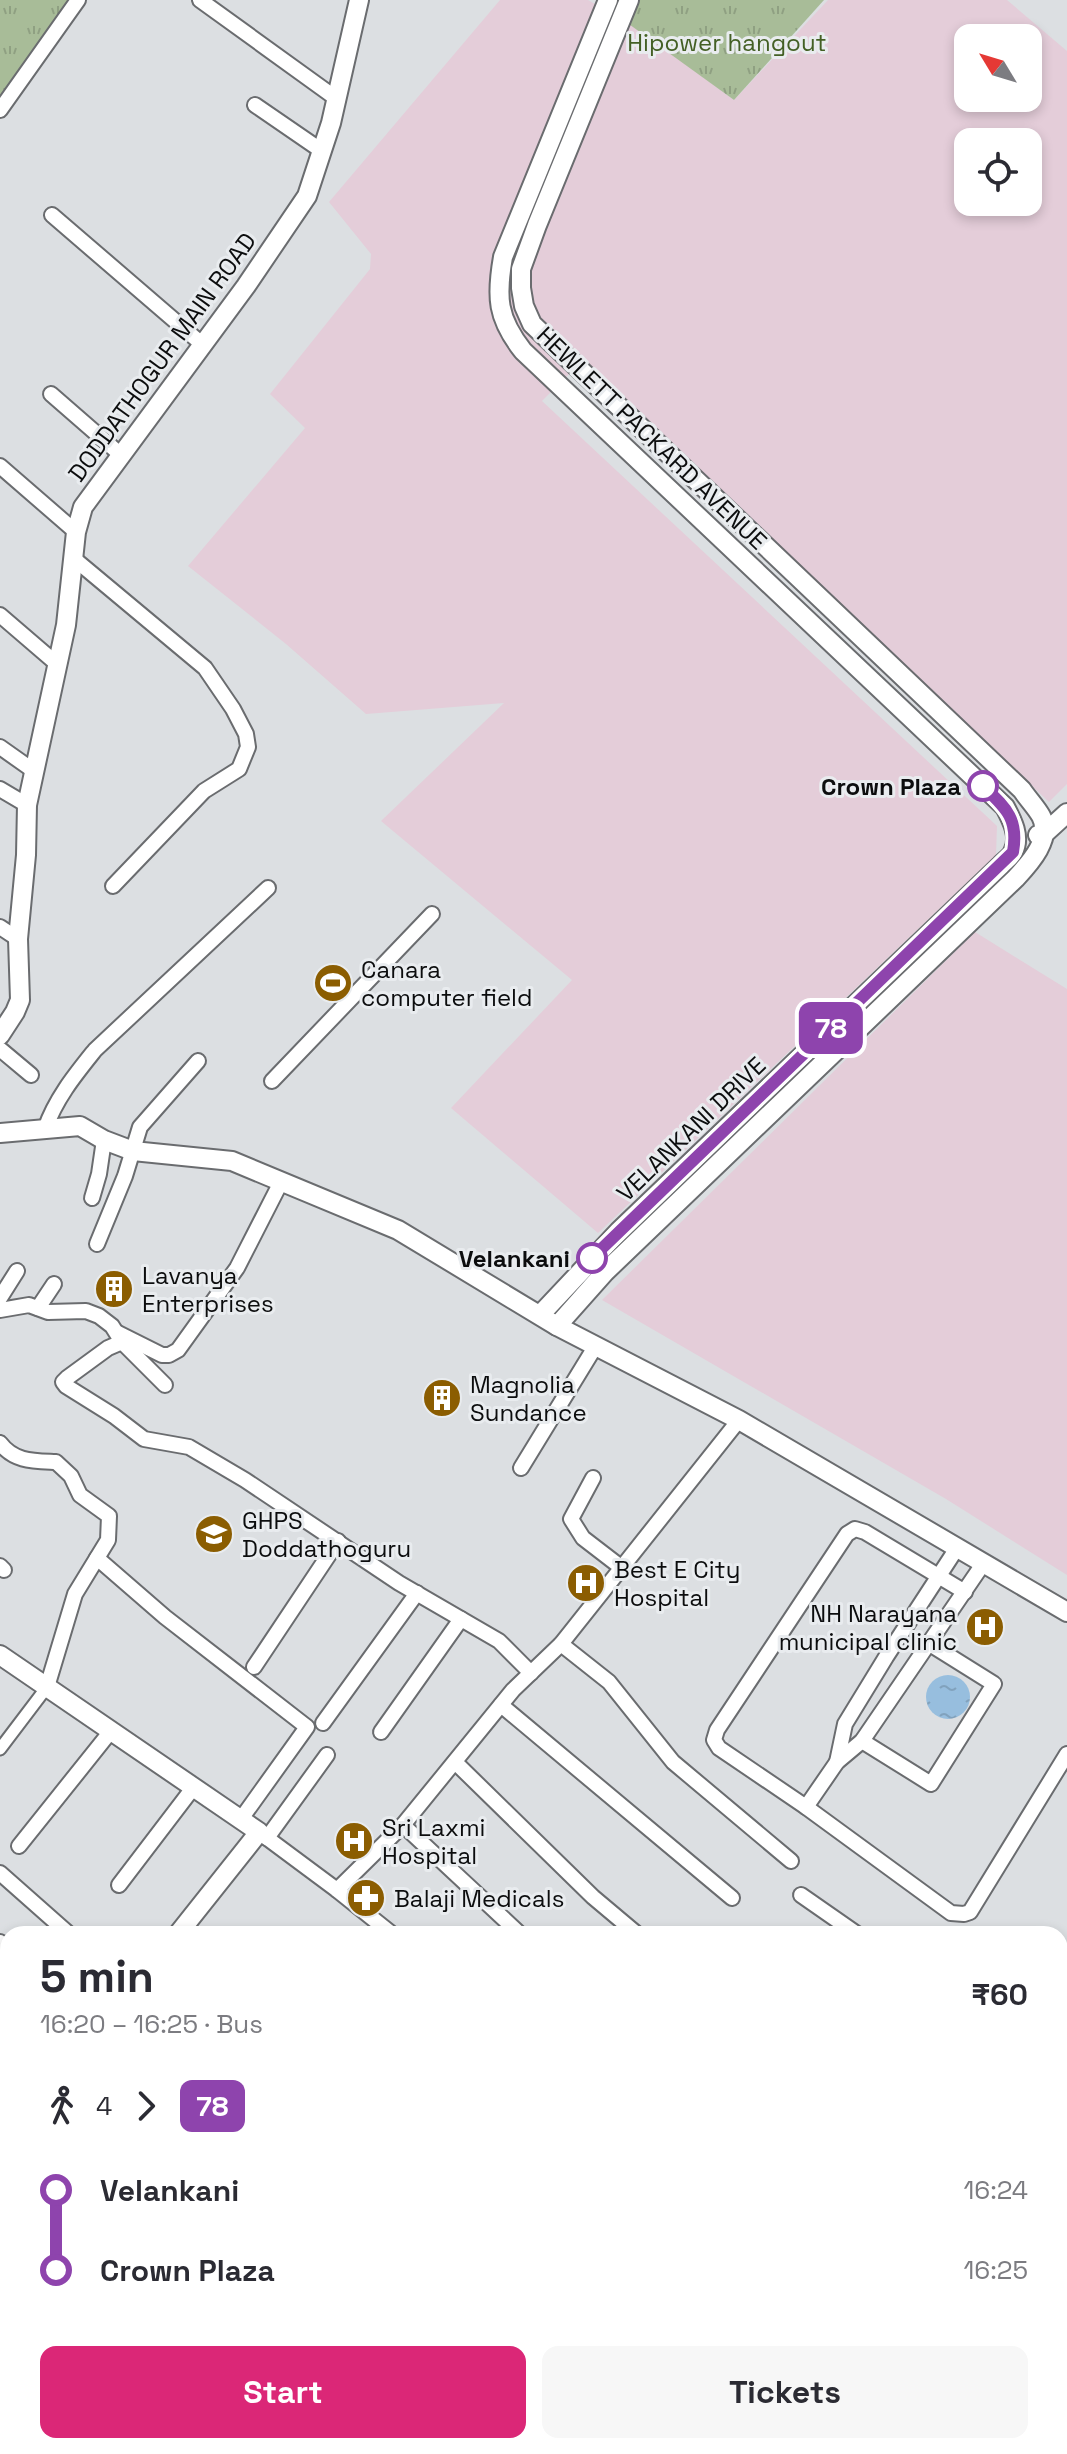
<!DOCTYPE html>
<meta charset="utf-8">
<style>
:root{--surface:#fff;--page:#f7f7f7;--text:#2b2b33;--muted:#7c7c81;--accent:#db2777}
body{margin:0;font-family:"Space Grotesk",sans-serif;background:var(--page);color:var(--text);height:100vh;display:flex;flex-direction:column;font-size:30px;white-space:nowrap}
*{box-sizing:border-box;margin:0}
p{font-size:26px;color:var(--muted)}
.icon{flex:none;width:44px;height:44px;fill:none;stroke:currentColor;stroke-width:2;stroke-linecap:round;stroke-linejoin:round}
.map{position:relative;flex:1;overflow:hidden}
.drawer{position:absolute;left:0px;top:1926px;width:1068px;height:528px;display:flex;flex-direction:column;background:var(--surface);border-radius:24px 24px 0 0;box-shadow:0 4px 12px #0003}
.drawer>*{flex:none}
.badge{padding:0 16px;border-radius:12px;font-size:28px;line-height:52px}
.needle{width:52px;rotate:308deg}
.tools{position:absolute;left:954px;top:24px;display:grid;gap:16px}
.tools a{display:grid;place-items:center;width:88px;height:88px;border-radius:16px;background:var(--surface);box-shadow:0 4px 12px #0003;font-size:40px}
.map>.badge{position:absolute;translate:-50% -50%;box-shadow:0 0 0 4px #fff}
.legs{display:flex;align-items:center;gap:12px;height:88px;padding:0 40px;font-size:26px}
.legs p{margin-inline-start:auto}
.overview{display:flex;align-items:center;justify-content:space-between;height:136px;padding:0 40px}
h1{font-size:44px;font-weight:800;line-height:60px}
.button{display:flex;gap:16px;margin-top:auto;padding:16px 40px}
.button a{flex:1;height:92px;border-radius:16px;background:var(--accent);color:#fff;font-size:32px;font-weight:800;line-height:92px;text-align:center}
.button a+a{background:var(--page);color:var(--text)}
ul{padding:0 40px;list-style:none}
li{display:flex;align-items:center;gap:28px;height:80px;font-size:30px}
li i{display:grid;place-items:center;width:12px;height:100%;margin:0 10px;background:currentColor}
li i::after{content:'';width:20px;height:20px;margin:-10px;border:6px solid;border-radius:50%;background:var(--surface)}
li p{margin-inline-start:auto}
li:first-child i{background:linear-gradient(#0000 50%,currentColor 0)}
li:last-child i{background:linear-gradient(currentColor 50%,#0000 0)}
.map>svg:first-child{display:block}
.commercial{fill:#e4cdd9;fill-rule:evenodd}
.park{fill:url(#park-tufts)}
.water{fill:url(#water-ripples)}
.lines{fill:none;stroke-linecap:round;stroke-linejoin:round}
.pedestrian-casing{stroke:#6a6c6f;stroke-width:15}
.minor-casing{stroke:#6a6c6f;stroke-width:18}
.tertiary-casing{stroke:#6a6c6f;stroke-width:22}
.pedestrian{stroke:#fff;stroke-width:11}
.minor{stroke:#fff;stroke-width:14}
.tertiary{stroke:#fff;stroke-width:18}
.line-1-casing{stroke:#fff;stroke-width:18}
.line-1{stroke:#8e44ad;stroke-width:12}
.stop-1-dot{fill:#fff;stroke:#8e44ad;stroke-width:4}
.labels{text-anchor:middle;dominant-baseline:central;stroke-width:6;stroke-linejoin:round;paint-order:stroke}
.park-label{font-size:24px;fill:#446025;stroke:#e9ecef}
.street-label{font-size:24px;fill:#0c0d0e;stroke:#e9ecef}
.stop-label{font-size:24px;font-weight:bold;fill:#0c0d0e;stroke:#e9ecef;text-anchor:end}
.poi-label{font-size:24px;fill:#0c0d0e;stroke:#e9ecef;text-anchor:start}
</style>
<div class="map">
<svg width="1067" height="2454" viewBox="0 0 1067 2454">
<defs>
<pattern id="park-tufts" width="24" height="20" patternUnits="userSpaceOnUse" patternTransform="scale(2)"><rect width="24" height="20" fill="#a8bc98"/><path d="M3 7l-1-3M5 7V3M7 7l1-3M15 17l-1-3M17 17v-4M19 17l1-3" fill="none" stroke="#8fa082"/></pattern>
<pattern id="water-ripples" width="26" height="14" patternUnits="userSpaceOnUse" patternTransform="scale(2)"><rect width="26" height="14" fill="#97bede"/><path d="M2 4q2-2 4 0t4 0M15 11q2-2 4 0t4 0" fill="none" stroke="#81a2bd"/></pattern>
</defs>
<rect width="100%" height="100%" fill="#dcdfe2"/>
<g class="commercial">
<path d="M500,0H588L637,28L734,100L828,0H1007L1067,51V784L1049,802L580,363L542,401L997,826L996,855L598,1233L451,1108L572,980L381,821L504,703L366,714L286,644L188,566L305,428L270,394L370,269L371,254L329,202ZM968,38H1028V98H968ZM968,142H1028V202H968Z"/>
<path d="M975,932L1067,989V1575L946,1499L602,1300Z"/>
</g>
<g class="park">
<path d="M0,0H74L0,100Z"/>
<path d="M635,0H824L734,100L626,22Z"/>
</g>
<circle class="water" cx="948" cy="1697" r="22"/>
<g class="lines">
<g class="pedestrian-casing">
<path id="pedestrian" d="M0,1749L47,1687"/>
</g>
<g class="minor-casing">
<g id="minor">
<path d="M200,0L337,99"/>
<path d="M255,105L322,151"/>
<path d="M0,110L78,0"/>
<path d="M52,215L203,345"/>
<path d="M51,394L121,455"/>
<path d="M0,466L76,532"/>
<path d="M72,557L205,668L233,709L246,734L248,747L239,769L204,791L113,886"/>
<path d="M0,615L57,664"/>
<path d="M0,747L34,771"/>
<path d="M0,789L27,805"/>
<path d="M0,927L18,939"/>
<path d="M0,1049L31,1075"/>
<path d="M272,1081L432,914"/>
<path d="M45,1129C56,1098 75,1075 95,1050L268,888"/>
<path d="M92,1198L99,1174L104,1140"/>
<path d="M97,1244L125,1176L140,1127L198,1061"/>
<path d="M0,1298L17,1271"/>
<path d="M38,1308L54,1284"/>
<path d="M0,1310L29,1305L48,1312L86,1311L99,1316L112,1326L122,1342L165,1385"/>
<path d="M118,1333L162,1355H169L178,1350L237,1268L281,1182"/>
<path d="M122,1342L108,1348L67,1378L63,1382L66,1386L114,1416L144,1439L189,1447L245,1480L399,1583L499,1641L531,1673"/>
<path d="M0,1443C14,1462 34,1461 56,1462L71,1476L80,1495L109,1516L108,1540L75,1594L47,1687"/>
<path d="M521,1468L595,1347"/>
<path d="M593,1478L571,1519L583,1538L622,1568"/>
<path d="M97,1558L165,1617L307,1727L241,1819"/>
<path d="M0,1566L4,1570"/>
<path d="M965,1592L865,1532L855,1529L847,1534L717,1730L714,1740L719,1748L806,1807L951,1913L964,1914L970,1912L1067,1754"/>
<path d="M561,1644L609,1682L673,1762L791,1861"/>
<path d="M254,1667L338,1541"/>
<path d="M501,1705L732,1898"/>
<path d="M323,1723L417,1593"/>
<path d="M381,1732L461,1619"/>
<path d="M862,1741L931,1784L994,1684L930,1644"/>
<path d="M455,1762L593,1897L637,1934"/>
<path d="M837,1762L845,1724L886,1657L957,1548"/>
<path d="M806,1807L837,1762L862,1741L983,1564"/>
<path d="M403,1825L520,1934"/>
<path d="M259,1832L337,1890L403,1825L513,1690L561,1644L739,1420"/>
<path d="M267,1838L327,1755"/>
<path d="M19,1846L111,1731"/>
<path d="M0,1873L69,1934"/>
<path d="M119,1885L193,1788"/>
<path d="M337,1890L392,1934"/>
<path d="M801,1895L857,1934"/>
<path d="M0,1942L8,1948"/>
<path d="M1060,2076L1067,2081"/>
<path d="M1060,2221L1067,2214"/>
<path d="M1060,2245L1067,2252"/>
<path d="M0,2273L8,2279"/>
<path d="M0,2418L8,2415"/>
<path d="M72,2446L82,2454"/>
<path d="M257,2446L272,2454"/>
<path d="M621,2446L630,2454"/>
<path d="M1036,2446L1045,2454"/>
<path d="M359,2454L365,2446"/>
<path d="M690,2454L702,2446"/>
<path d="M809,2454L813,2448L820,2454"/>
</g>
</g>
<g class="tertiary-casing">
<g id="tertiary">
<path d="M1038,835L1045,833L1067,813"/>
<path d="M0,1035L15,1012L20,1000L18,939L26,855L27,805L66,625L76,532L83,507L246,286L307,196L331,123L359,0"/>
<path d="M0,1133L80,1126L104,1140L133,1151L232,1161L398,1230L557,1326L739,1420L1067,1612"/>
<path d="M540,1315L619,1231L1000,866C1003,862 1011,857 1013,852C1021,837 1012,820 1005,807L523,351C497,318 496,297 503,257L608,0"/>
<path d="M557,1326L605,1272L1016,878C1030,863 1053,838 1041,816C1036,807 1028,799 1022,790L532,324L524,306L521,288V269L537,225L629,0"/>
<path d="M0,1655L259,1832L178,1934"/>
<path d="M0,2149L8,2139"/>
</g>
</g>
<use href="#pedestrian" class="pedestrian"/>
<use href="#minor" class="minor"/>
<use href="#tertiary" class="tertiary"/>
</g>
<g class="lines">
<g class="line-1-casing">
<path id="line-1" d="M592,1258L1013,852C1019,818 1005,807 983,786"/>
</g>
<use href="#line-1" class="line-1"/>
</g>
<defs>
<g id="stadium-disc" transform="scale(2)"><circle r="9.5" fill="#8b5d01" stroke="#e9ecef"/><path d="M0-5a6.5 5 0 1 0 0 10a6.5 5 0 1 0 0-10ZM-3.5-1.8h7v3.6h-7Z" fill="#fff"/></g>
<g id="building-disc" transform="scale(2)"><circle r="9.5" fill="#8b5d01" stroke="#e9ecef"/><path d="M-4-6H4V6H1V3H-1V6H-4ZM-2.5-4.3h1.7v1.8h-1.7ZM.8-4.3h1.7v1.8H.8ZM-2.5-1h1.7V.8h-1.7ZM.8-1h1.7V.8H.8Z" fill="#fff"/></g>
<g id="school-disc" transform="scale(2)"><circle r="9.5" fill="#8b5d01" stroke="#e9ecef"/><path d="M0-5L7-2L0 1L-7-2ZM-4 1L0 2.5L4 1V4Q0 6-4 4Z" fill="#fff"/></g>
<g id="hospital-disc" transform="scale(2)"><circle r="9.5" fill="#8b5d01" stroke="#e9ecef"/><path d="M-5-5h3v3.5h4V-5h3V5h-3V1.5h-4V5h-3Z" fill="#fff"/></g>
<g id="pharmacy-disc" transform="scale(2)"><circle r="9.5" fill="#8b5d01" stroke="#e9ecef"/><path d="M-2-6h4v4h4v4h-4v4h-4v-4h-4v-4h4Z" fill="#fff"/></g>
</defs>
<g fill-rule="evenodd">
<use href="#stadium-disc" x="333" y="983"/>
<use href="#building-disc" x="114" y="1289"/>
<use href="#building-disc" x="442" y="1398"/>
<use href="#school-disc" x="214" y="1534"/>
<use href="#hospital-disc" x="586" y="1583"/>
<use href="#hospital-disc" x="985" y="1627"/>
<use href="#hospital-disc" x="354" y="1841"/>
<use href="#pharmacy-disc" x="366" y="1898"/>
</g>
<g class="stop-1-dot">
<circle cx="983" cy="786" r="14"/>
<circle cx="592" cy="1258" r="14"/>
</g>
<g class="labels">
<g class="park-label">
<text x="727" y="42">Hipower hangout</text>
</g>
<g class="street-label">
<text transform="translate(162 357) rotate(-54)">DODDATHOGUR MAIN ROAD</text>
<text transform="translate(652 438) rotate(44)">HEWLETT PACKARD AVENUE</text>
<text transform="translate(691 1129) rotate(-44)">VELANKANI DRIVE</text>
</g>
<g class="stop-label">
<text x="961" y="786">Crown Plaza</text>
<text x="570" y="1258">Velankani</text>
</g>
<g class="poi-label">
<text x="361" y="969">Canara<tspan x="361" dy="28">computer field</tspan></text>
<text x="142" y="1275">Lavanya<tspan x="142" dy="28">Enterprises</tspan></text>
<text x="470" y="1384">Magnolia<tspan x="470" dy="28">Sundance</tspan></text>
<text x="242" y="1520">GHPS<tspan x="242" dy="28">Doddathoguru</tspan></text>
<text x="614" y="1569">Best E City<tspan x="614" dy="28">Hospital</tspan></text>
<text x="957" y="1613" text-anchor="end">NH Narayana<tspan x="957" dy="28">municipal clinic</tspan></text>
<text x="382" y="1827">Sri Laxmi<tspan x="382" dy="28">Hospital</tspan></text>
<text x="394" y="1898">Balaji Medicals</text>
</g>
</g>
</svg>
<div class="tools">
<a><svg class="needle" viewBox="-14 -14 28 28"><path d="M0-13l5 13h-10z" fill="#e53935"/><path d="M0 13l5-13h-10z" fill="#7c7c81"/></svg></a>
<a><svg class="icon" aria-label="locate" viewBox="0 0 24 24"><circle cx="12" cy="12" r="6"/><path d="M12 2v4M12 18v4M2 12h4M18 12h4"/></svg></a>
</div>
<b class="badge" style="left:831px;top:1028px;background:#8e44ad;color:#fff">78</b>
<section class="drawer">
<div class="overview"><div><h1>5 min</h1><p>16:20 – 16:25 · Bus</p></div><b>₹60</b></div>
<div class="legs"><svg class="icon" aria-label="walk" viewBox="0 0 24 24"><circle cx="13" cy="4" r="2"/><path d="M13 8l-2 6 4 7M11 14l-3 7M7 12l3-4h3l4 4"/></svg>4<svg class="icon" aria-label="forward" viewBox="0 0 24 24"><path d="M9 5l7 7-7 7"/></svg><b class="badge" style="background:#8e44ad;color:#fff">78</b></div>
<ul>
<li><i style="color:#8e44ad"></i><b>Velankani</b><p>16:24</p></li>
<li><i style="color:#8e44ad"></i><b>Crown Plaza</b><p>16:25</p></li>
</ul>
<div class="button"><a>Start</a><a>Tickets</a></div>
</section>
</div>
